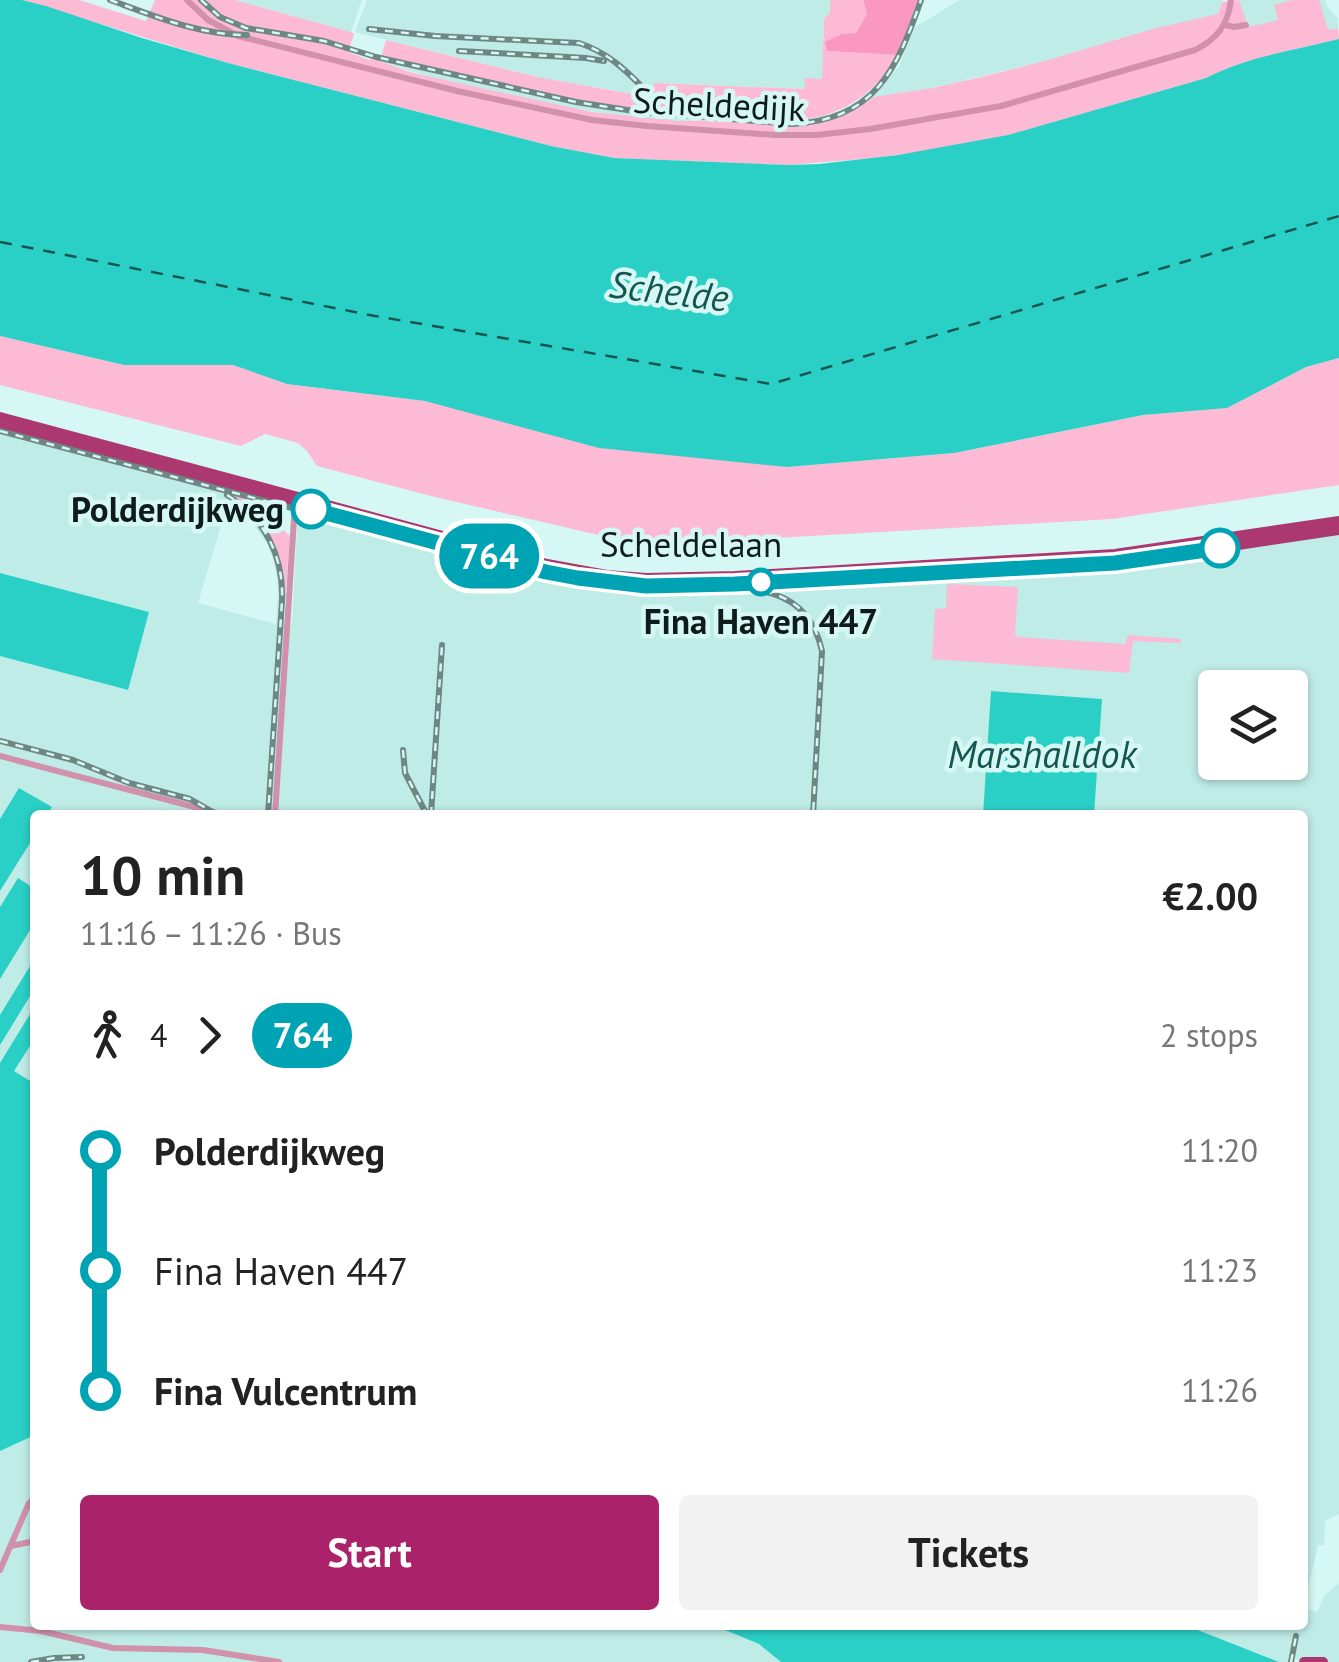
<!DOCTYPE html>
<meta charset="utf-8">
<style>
:root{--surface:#fff;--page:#f2f2f2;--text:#222;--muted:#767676;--accent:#a9226a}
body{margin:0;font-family:"PT Sans",sans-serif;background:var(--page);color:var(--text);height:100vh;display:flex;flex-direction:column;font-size:38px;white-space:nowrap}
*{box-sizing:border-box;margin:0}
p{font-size:32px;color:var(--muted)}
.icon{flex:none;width:55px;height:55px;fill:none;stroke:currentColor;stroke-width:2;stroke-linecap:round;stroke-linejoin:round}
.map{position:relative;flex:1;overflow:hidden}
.details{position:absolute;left:30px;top:810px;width:1278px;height:820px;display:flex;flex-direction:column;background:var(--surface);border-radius:10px;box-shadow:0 2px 8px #0004}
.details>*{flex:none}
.badge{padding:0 20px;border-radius:32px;font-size:35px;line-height:65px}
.fabs{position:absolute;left:1198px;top:670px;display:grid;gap:20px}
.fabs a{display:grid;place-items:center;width:110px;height:110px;border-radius:10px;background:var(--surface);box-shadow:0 2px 8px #0004;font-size:50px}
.map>.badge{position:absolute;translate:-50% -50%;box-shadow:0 0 0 5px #fff}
.legs{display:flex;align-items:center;gap:15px;height:110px;padding:0 50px;font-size:32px}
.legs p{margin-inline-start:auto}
.summary{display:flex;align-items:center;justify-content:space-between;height:170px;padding:0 50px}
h1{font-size:55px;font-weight:800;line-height:75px}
.action{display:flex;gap:20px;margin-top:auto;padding:20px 50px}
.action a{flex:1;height:115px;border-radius:10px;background:var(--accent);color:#fff;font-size:40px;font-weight:800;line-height:115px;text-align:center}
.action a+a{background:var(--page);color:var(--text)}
ul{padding:0 50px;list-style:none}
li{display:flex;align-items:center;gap:35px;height:120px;font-size:38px}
li i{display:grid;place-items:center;width:15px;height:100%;margin:0 12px;background:currentColor}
li i::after{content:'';width:25px;height:25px;margin:-12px;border:8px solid;border-radius:50%;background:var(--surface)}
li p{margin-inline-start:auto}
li:first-child i{background:linear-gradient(#0000 50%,currentColor 0)}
li:last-child i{background:linear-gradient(currentColor 50%,#0000 0)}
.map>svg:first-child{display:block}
.built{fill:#bfece7;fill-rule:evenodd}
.green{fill:#fcbad4}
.forest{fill:#fb98c2}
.water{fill:#2ad0c6}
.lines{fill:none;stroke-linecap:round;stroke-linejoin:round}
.ferry{stroke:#165651;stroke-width:2.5;stroke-dasharray:12 10;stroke-linecap:butt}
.minor{stroke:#d191aa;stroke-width:6}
.major{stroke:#ab3871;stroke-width:10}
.rail-casing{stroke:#6f8784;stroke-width:6}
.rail{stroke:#d5f8f4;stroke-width:2.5;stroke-dasharray:8;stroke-linecap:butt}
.line-1-casing{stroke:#fff;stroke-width:22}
.line-1{stroke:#00a3b4;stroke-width:15}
.stop-1-dot{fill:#fff;stroke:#00a3b4;stroke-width:5}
.labels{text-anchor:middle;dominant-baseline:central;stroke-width:9;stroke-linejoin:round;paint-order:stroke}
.street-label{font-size:35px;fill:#0f1c1b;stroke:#d5f8f4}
.stop-label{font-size:35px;font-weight:bold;fill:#0f1c1b;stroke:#d5f8f4;text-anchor:end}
.water-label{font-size:38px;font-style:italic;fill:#165651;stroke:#d5f8f4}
</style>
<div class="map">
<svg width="1339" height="1662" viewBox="0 0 1339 1662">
<rect width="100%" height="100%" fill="#d5f8f4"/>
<g class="built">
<path d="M235,0H362L351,32Z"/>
<path d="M367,0H830V12L824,19L822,79L805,89L654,83V98L538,77L355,32Z"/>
<path d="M960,0H1222V2L1218,14L1041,62L932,88L873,97L899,66L915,27Z"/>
<path d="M1239,0H1325L1328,8L1338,18V28L1252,49Z"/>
<path d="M372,55L592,104L717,116V120L679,121L639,118L570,108L429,77L371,58Z"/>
<path d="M0,430L285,506V509L231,495L258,518L276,548L284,581L283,625L292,624L298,512L557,582L592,589L665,595L709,594L728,590L956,577L1009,579L1014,575L1182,560L1222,553L1223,550L1339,533V1514L1325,1521L1324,1545L1318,1546L1303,1608L1317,1612L1324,1596L1339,1583V1662H1329L1315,1657L1297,1660L1292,1657L1288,1662H1279L1185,1625H1302V815H1094L1101,699L992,691L983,815H35V1084L0,1063V656L127,690L149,612L0,573ZM228,502L251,520L268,545L274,561L278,587L276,624L198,603ZM1215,688H1290V762H1215Z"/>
<path d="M35,1435V1625H713L759,1644L781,1662H0V1451Z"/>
</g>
<g class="green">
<path d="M22,0H79L146,21L155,0H235L351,32L354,34L348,52L369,60L371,58L413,73L592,112L679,121L717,120L798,127L832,120L852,112L873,97L932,88L981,77L1041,62L1156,28L1218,14L1222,2L1239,0L1248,27L1278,20L1274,5L1291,0H1319L1328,30L1338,28L1339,39C1295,50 1246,57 1206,78L1008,135L924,151L874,158L788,165L614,158L551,146L228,63Z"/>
<path d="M830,0H863L867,14L856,33L842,34L827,51L898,55C874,96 839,118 792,121L642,110L592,104L381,57L386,40L538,77L653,98L654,83L804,89L805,78L822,79L824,19L830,12Z"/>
<path d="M0,336L124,365H233L287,384L425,401L787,467L954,453L1143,415L1227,408L1306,367L1339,358V485L1112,519L722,541L692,547L667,542L620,540L431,496L317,466L307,451L298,443L265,434L241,446L0,385Z"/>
<path d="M226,493L264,504C263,523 279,524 290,536L285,602C281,553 271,520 226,493Z"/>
<path d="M947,584L1018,587L1015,634L1018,637L1125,644L1128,635L1181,639V643L1133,641L1129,673L932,659L935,609L946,608Z"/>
</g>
<path class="forest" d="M863,0H918L898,55L827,51L825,42L842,34L856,33L867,14Z"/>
<g class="water">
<path d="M0,0H22L46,6L142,38L228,63L551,146L614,158L788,165L819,164L898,155L1008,135L1206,78C1246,57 1295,50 1339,39V358L1306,367L1227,408L1143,415L954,453L787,467L599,448L425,401L287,384L233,365H124L0,336Z"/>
<path d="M0,573L149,612L128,690L0,656Z"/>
<path d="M991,691L1102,699L1094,815H983Z"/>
<path d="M19,788L52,807L47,815H35V835L0,891V819Z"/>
<path d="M18,878L35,889V922L0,979V907Z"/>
<path d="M35,958V988L0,1045V1015Z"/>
<path d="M35,1006V1038L14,1071L35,1084V1435L0,1451V1063Z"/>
<path d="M713,1625H1185L1279,1662H781L759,1644Z"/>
</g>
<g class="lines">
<path class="ferry" d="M0,242L375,316L771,384L1339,216"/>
<g class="minor">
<path d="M187,0L208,20L238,36L457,91L592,120L647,126L775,135H817L870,129L1001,106L1195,50C1217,39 1228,25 1231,0"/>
<path d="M1225,25L1234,27L1246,25"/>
<path d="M0,756L225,815"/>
<path d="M275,815L295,504"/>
<path d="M11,1546L35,1541"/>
<path d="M0,1570L29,1503L35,1497"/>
<path d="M0,1627L41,1631L113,1648L203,1650L279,1662"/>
</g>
<g class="major">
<path d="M0,417L547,564L607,575L646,578L735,576L1115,554L1339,521"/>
<path d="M0,427L546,572L579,578L646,585L749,583L1081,566L1151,558L1339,530"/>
<path d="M1304,1662H1323"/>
</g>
<g class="rail-casing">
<g id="rail">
<path d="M110,0C154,16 199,35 247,35"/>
<path d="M201,0L220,17L246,28L324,41L376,57L576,102L634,111L792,124C875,120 897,69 921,0"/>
<path d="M369,29L435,36L579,43C607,52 626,70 646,91"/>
<path d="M459,51L586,58L604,61"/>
<path d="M0,431L557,578C591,585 624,589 658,590C720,592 804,568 822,651L813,815"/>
<path d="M227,495C265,518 284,557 282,601L268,815"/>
<path d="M0,741L73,760L129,783L190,799L218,815"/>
<path d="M403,750L405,773L427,815"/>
<path d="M431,815L442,645"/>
<path d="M31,1662L54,1658L82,1657"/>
<path d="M1291,1662L1296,1636"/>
</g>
</g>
<use href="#rail" class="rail"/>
</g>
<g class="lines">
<g class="line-1-casing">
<path id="line-1" d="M311,509L546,572L578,578L646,586L735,584L1115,563L1220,548"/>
</g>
<use href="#line-1" class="line-1"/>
</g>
<g class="stop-1-dot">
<circle cx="311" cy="509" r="18"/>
<circle cx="1220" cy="548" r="18"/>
<circle cx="761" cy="582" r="12"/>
</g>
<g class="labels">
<g class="street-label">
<text transform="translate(719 104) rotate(3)">Scheldedijk</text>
<text x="691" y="544">Scheldelaan</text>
</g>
<g class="stop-label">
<text x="284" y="509">Polderdijkweg</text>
<text x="761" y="621" text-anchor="middle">Fina Haven 447</text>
</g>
<g class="water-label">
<text transform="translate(669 290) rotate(7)">Schelde</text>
<text x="1042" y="753">Marshalldok</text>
</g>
</g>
</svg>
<div class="fabs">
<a><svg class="icon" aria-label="layers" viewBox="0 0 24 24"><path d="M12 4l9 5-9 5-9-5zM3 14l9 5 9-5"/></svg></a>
</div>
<b class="badge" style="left:489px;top:556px;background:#00a3b4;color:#fff">764</b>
<section class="details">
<div class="summary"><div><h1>10 min</h1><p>11:16 – 11:26 · Bus</p></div><b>€2.00</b></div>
<div class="legs"><svg class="icon" aria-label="walk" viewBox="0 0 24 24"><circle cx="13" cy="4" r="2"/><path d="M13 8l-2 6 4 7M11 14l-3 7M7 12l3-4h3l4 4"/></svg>4<svg class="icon" aria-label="forward" viewBox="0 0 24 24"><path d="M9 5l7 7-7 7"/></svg><b class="badge" style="background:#00a3b4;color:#fff">764</b><p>2 stops</p></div>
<ul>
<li><i style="color:#00a3b4"></i><b>Polderdijkweg</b><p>11:20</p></li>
<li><i style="color:#00a3b4"></i><span>Fina Haven 447</span><p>11:23</p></li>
<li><i style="color:#00a3b4"></i><b>Fina Vulcentrum</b><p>11:26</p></li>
</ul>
<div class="action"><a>Start</a><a>Tickets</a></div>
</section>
</div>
